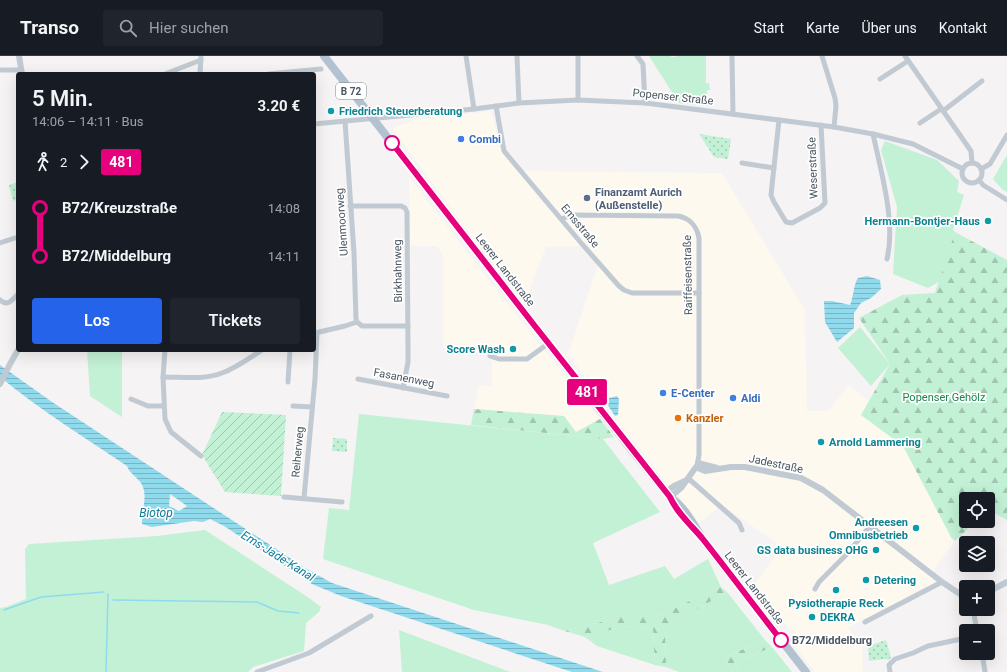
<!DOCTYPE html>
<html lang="de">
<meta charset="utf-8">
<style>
:root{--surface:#171b24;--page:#20242c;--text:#f1f3f6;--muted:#9ea1a6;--line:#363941;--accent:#2563eb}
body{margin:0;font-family:Roboto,sans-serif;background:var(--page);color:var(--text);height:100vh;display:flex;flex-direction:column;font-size:15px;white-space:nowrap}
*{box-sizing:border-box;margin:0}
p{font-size:13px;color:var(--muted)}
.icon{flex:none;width:22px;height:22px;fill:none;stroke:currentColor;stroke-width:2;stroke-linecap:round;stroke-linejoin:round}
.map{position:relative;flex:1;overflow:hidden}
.sheet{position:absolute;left:16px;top:16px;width:300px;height:280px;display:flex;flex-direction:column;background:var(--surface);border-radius:4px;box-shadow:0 4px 16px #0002}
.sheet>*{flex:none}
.badge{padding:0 8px;border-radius:3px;font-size:14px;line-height:26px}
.fabs{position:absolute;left:959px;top:436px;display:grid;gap:8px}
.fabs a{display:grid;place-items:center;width:36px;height:36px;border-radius:4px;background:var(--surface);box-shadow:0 4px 16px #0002;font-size:20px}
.map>.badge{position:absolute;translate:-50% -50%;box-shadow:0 0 0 2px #fff}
.legs{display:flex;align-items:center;gap:6px;height:44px;padding:0 16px;font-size:13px}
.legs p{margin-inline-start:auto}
.overview{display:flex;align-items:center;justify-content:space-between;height:68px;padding:0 16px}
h1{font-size:22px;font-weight:600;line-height:30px}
.action{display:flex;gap:8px;margin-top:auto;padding:8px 16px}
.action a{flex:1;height:46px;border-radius:4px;background:var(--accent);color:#fff;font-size:16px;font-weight:600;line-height:46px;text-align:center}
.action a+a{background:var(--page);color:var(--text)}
ul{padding:0 16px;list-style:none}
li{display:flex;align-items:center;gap:14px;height:48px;font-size:15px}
li i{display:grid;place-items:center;width:6px;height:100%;margin:0 5px;background:currentColor}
li i::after{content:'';width:10px;height:10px;margin:-5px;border:3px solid;border-radius:50%;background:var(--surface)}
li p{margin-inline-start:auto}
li:first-child i{background:linear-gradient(#0000 50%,currentColor 0)}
li:last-child i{background:linear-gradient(currentColor 50%,#0000 0)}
header{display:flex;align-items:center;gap:24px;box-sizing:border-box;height:56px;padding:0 20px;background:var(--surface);border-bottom:1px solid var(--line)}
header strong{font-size:19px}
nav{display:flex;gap:22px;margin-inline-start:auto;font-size:14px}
.search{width:280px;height:36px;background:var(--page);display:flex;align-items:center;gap:10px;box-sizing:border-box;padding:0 14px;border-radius:4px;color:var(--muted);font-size:15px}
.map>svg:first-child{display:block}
.commercial{fill:#fdf9ef}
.grass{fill:#c3f1d5}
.forest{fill:url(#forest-firs)}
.park{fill:url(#park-dots)}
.garden{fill:url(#garden-furrows)}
.water{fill:url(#water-rules);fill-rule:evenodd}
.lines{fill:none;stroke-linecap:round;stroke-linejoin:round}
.stream{stroke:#90daee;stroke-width:1.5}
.minor{stroke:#c1cad2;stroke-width:5}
.tertiary{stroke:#c1cad2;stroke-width:6}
.primary{stroke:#b3c2d1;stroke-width:8}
.line-1-casing{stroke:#fff;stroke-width:9}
.line-1{stroke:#e6007e;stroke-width:6}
.culture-dot{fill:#0f9aa8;stroke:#fff;stroke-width:1.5}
.shop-dot{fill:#3f7fe0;stroke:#fff;stroke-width:1.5}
.stop-1-dot{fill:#fff;stroke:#e6007e;stroke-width:2}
.service-dot{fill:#5c6f8a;stroke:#fff;stroke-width:1.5}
.food-dot{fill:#e8710a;stroke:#fff;stroke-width:1.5}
.labels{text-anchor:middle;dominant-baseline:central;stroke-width:3.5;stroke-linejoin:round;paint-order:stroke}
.shield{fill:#fff;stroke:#808990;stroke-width:1}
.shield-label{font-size:10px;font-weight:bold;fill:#4a5661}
.street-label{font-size:11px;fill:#4a5661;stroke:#fff}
.culture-label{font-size:11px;font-weight:bold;fill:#0d838f;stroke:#fff;text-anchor:start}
.shop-label{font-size:11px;font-weight:bold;fill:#366cbe;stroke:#fff;text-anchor:start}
.service-label{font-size:11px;font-weight:bold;fill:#4e5e75;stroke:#fff;text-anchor:start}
.park-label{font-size:11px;fill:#17864f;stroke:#fff}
.food-label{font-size:11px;font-weight:bold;fill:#c56008;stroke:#fff;text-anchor:start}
.stop-label{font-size:11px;font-weight:bold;fill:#4a5661;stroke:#fff;text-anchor:start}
.water-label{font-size:12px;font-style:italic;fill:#0c7c9b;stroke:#fff}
</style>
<header>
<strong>Transo</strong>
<div class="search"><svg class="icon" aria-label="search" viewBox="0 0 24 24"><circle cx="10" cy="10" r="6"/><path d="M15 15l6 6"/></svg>Hier suchen</div>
<nav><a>Start</a><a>Karte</a><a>Über uns</a><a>Kontakt</a></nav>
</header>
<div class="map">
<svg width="1007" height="616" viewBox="0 0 1007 616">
<defs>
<pattern id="forest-firs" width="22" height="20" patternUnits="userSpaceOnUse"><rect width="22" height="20" fill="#c3f1d5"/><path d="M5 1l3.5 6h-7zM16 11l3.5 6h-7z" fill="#a0c6b0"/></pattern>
<pattern id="park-dots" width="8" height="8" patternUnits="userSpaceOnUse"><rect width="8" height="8" fill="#c3f1d5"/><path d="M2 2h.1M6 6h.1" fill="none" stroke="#a0c6b0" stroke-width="1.8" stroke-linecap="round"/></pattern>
<pattern id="garden-furrows" width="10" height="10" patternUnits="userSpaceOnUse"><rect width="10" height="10" fill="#c3f1d5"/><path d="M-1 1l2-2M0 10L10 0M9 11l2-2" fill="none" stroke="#a0c6b0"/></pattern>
<pattern id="water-rules" width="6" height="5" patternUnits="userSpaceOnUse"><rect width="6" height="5" fill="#90daee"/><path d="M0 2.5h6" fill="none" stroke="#78b4c4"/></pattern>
</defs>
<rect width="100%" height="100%" fill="#f5f3f3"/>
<g class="commercial">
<path d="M491,55L502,96L518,115L722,117L805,254L807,355H828L849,329L869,345L862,359L903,390L951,481L955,485L934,513L935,526L848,572L862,589L863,616H815L794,589L799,585L755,528L782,491L722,449L699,467L627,377L568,298L598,209L580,190L546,191L525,246L471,180L394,75L393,72L414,64Z"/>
<path d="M409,121L502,241L600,363L575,376L564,360L474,353L479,330H492V298L443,291V200L437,190H410Z"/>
</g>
<g class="grass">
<path d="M649,0H671V1H675L676,0H706V27H709L710,34H707V41H713V46L710,47L709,50L679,47Z"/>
<path d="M885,85L937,104L959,125L957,136L964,139L953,174L955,176L940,225L928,232L893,218L897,151L881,94Z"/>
<path d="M1007,99V136L1003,134L993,123Z"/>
<path d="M860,271L890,308L871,330L838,292Z"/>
<path d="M87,294H122V361L90,340Z"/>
<path d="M359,358L603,383L660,456L593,487L609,529L665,510L674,523L708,503L721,531L657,560H626L615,559L609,564L565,575L548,569L474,554L323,503L329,452L349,454Z"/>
<path d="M205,474L309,542L321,551L319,556L306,567L304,595L253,611L248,616H0V552L6,551L26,543L25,493L29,488L157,480Z"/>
<path d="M727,536L765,584L725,601L732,616H679L666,611L665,571Z"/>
<path d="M624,570L653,572L655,609L597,590L585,581Z"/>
<path d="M399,574L510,616H402Z"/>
<path d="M772,591L792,616H739L735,607Z"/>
</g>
<g class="forest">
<path d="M955,176L1007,204V464L989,454H988V443H966V465H976L955,485L951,481L903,390L861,359L890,308L859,262L902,239L935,237Z"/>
<path d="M474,353L564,360L576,376L600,363L614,381L603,383L471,369Z"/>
<path d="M721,531L727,536L665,571L666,611L655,609L653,572L624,570L585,581L565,575L609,564L615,559L617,550L627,560H657Z"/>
<path d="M765,584L772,591L735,607L739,616H732L725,601Z"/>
</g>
<g class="park">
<path d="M699,78L731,83L728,103L714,101Z"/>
<path d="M18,126V143L13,145L9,129Z"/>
<path d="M333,382L347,383V396L332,395Z"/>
<path d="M886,584L891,601L889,604L884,603L869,605L868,590Z"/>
</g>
<path class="garden" d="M222,356L286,359L281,440L225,436L202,399Z"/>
<g class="water">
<path d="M867,220L880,224L881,233L871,242L861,247L854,257V272L837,286L825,266L824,245H832L850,249C854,240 853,230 858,222Z"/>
<path d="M0,309L52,346L305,512L332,527L603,616H572L341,540L312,528L224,470L210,463L203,466L194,465L152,471L142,468C141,454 149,440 141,427C137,421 130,418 127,410C84,381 40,354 0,321ZM170,438L187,450L179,455L169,450Z"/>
<path d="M617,340L619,343L618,359L615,360L605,345L606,343Z"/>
</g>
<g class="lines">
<g class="stream">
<path d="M113,544L257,546L278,555L299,557"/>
<path d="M4,554L41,541L104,536"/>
<path d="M106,616L108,538"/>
</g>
<g class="minor">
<path d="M466,0L474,53"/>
<path d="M517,0L519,47"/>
<path d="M637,0L643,8L645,47"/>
<path d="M732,0L733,58"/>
<path d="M822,0L835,42L836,50L834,71"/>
<path d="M905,0L971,95L972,107"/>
<path d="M0,14H20"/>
<path d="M165,18L201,4"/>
<path d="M200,18L201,0"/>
<path d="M269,18L321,13"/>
<path d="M880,23L908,5"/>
<path d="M578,44V0"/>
<path d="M496,50L504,95L582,188L619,230L624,234L632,237H699"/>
<path d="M943,55L982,25"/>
<path d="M779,64L771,139L774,146L786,166L792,167L820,152L825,147L821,69"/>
<path d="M345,65L354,197L356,263L357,266"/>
<path d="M920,67L941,53"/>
<path d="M314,68L474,53L519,47L578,44L645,47L834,71L873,78L913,88L963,113"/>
<path d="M873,78C881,116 896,166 887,203"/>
<path d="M742,107L774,112"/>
<circle cx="972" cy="117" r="10"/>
<path d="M981,113L990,108L1007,79"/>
<path d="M979,124L983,129L1007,144"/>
<path d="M350,150H401L405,152L407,156L408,294V306L403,332"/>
<path d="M561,163L572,159L678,160C690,162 697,171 699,182V399L697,410"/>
<path d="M0,187L18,181"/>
<path d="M0,244C8,251 12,244 18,238"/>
<path d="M315,277L345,270L357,266L362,270H408"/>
<path d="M165,294L163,321L165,363L171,376L201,400"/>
<path d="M490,300L499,303H527L549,287"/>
<path d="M163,321C182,321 204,324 222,317C236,312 249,302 262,294"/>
<path d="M358,323L447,340"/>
<path d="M288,326L290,294"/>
<path d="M131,343L148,350H164"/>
<path d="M293,350L312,351"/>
<path d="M689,423L739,467L742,474"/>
<path d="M284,441L342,446"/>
<path d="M304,442L315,323L317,277"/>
<path d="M815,533L819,526L846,499L870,470"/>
<path d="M973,553L977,575"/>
<path d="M865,566L942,526"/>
<path d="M982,597L985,616"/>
<path d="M257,616L309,597L371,560"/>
<path d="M890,616L889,609L895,603L913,597L928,590L966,582"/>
</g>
<g class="tertiary">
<path d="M19,0L22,18"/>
<path d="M0,328L10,308L18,294"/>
<path d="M698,407L717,412"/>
<path d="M666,436L674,430L687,424"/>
<path d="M670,441L681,432L696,411L705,415L731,411H745L801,422L823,434L942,526L960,538L966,539"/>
<path d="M988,536L1007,526"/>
</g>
<g class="primary">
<path d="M324,0L634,397L670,441C684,450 692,466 701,480"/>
<path d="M697,476L806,616"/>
</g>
</g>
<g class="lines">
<g class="line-1-casing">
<path id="line-1" d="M392,87L534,269L670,441C677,457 691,469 702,482C729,516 755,551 781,584"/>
</g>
<use href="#line-1" class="line-1"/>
</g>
<g class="culture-dot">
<circle cx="331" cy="55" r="4"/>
<circle cx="988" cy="165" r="4"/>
<circle cx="513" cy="293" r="4"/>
<circle cx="821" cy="386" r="4"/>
<circle cx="916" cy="472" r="4"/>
<circle cx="876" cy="494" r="4"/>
<circle cx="866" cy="524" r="4"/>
<circle cx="836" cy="534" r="4"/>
<circle cx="812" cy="561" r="4"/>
</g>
<g class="shop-dot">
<circle cx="461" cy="83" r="4"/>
<circle cx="663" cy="337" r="4"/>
<circle cx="733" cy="342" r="4"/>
</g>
<g class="stop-1-dot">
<circle cx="392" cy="87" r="7"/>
<circle cx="781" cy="584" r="7"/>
</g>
<circle class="service-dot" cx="587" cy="142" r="4"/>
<circle class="food-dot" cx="678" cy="362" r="4"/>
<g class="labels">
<rect class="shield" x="336" y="27" width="30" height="16" rx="3"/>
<g class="shield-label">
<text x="351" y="35">B 72</text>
</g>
<g class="street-label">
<text transform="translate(673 41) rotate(6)">Popenser Straße</text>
<text transform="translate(813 112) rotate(-92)">Weserstraße</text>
<text transform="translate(342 166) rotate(-94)">Ulenmoorweg</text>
<text transform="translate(580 170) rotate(50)">Emsstraße</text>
<text transform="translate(505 214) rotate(52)">Leerer Landstraße</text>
<text transform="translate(398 215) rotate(-91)">Birkhahnweg</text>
<text transform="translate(688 219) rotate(-91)">Raiffeisenstraße</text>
<text transform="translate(404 322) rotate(11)">Fasanenweg</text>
<text transform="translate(298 396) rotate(-85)">Reiherweg</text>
<text transform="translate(776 408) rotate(12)">Jadestraße</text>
<text transform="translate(754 532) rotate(52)">Leerer Landstraße</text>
</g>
<g class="culture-label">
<text x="339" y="55">Friedrich Steuerberatung</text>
<text x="980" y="165" text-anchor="end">Hermann-Bontjer-Haus</text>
<text x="505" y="293" text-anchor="end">Score Wash</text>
<text x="829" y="386">Arnold Lammering</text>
<text x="908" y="466" text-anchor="end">Andreesen<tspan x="908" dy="13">Omnibusbetrieb</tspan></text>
<text x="868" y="494" text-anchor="end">GS data business OHG</text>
<text x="874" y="524">Detering</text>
<text x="836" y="547" text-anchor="middle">Pysiotherapie Reck</text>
<text x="820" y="561">DEKRA</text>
</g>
<g class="shop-label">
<text x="469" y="83">Combi</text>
<text x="671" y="337">E-Center</text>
<text x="741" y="342">Aldi</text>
</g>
<g class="service-label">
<text x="595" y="136">Finanzamt Aurich<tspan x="595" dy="13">(Außenstelle)</tspan></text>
</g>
<g class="park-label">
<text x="944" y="341">Popenser Gehölz</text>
</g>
<g class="food-label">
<text x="686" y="362">Kanzler</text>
</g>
<g class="stop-label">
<text x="792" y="584">B72/Middelburg</text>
</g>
<g class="water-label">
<text x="156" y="457">Biotop</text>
<text transform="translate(278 500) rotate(32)">Ems-Jade-Kanal</text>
</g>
</g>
</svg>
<div class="fabs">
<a><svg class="icon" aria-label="locate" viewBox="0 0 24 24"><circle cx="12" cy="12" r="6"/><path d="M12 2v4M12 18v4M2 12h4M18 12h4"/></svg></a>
<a><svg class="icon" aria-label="layers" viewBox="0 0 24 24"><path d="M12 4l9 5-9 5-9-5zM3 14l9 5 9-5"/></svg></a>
<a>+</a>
<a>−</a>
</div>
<b class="badge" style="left:587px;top:336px;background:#e6007e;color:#fff">481</b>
<section class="sheet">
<div class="overview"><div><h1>5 Min.</h1><p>14:06 – 14:11 · Bus</p></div><b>3.20 €</b></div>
<div class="legs"><svg class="icon" aria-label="walk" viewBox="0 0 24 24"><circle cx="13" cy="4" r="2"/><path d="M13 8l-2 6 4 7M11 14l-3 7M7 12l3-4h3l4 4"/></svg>2<svg class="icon" aria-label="forward" viewBox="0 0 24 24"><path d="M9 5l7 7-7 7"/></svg><b class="badge" style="background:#e6007e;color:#fff">481</b></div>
<ul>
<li><i style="color:#e6007e"></i><b>B72/Kreuzstraße</b><p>14:08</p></li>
<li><i style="color:#e6007e"></i><b>B72/Middelburg</b><p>14:11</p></li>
</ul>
<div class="action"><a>Los</a><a>Tickets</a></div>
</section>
</div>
